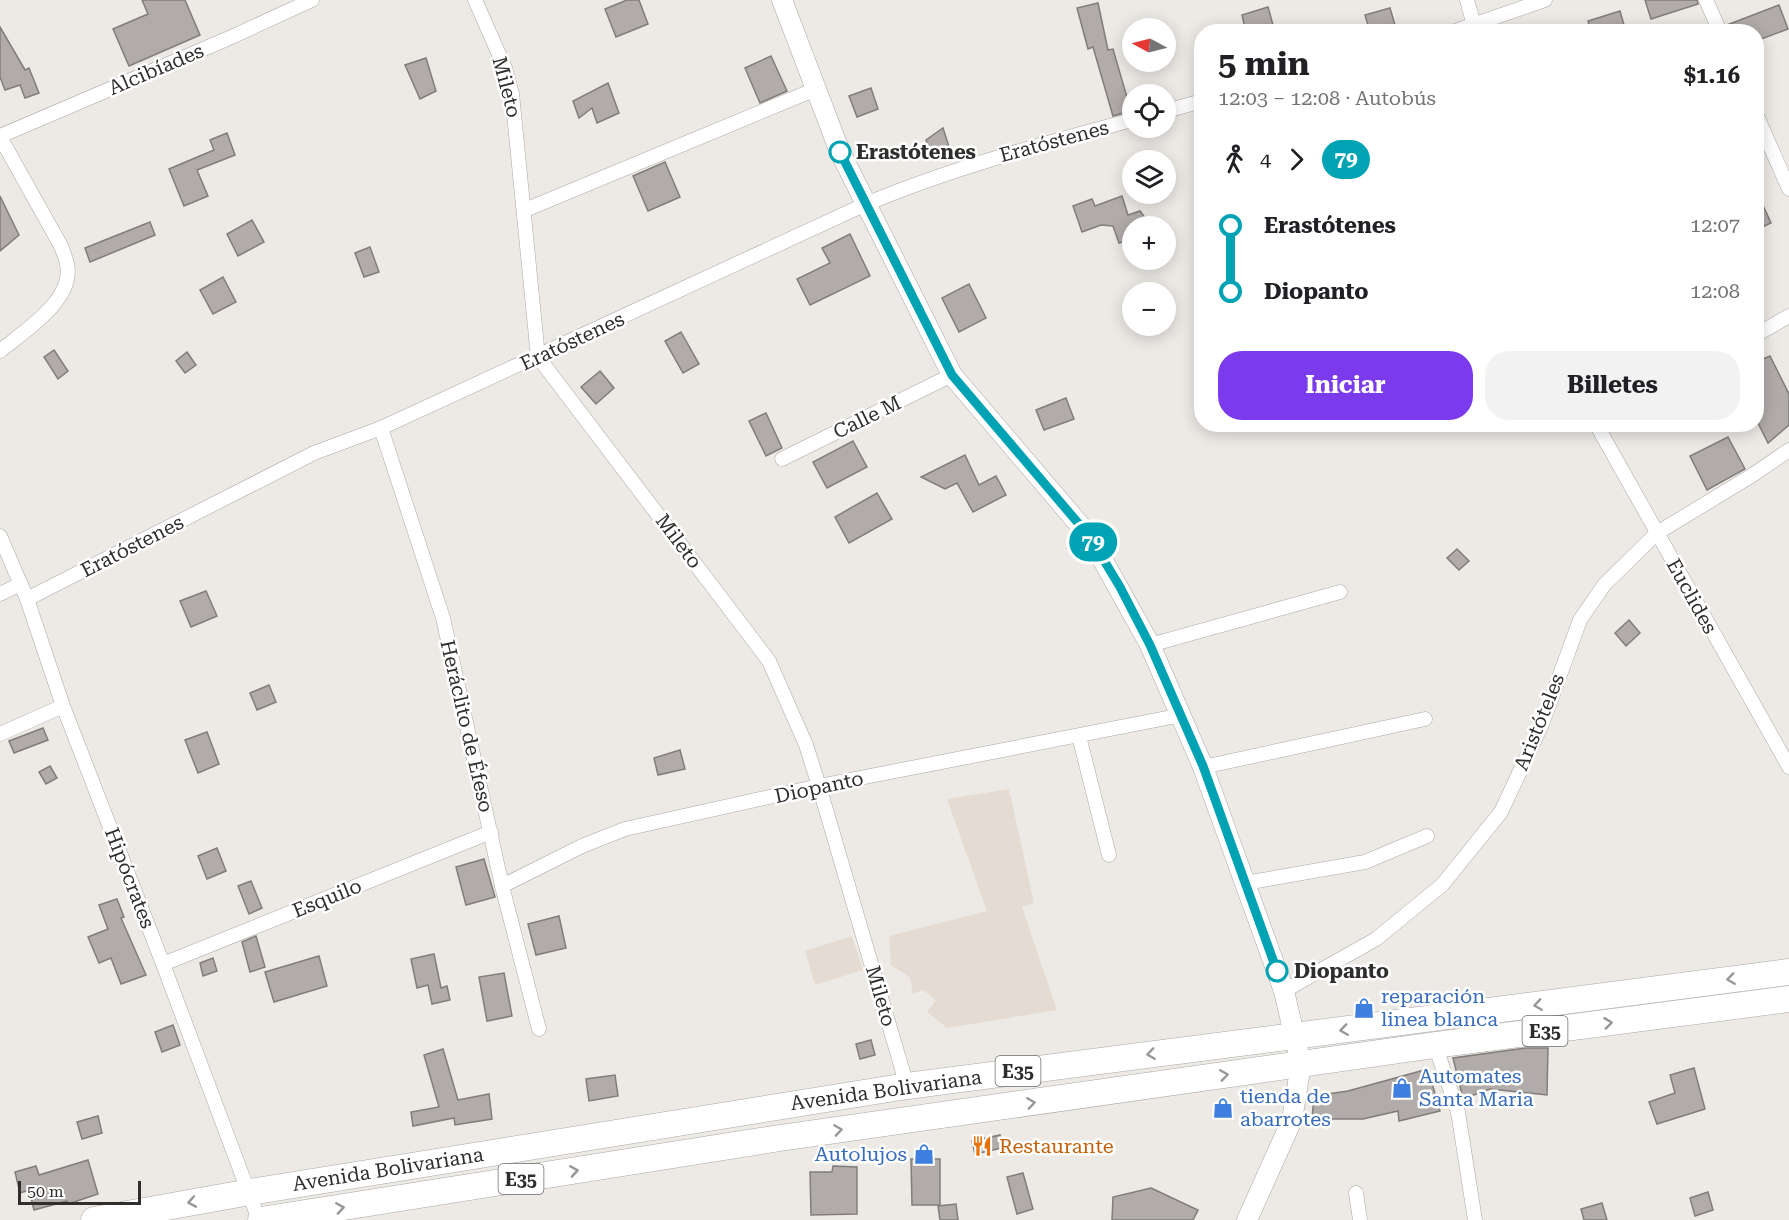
<!DOCTYPE html>
<html lang="es">
<meta charset="utf-8">
<style>
:root{--surface:#fff;--page:#f2f2f2;--text:#202124;--muted:#757577;--accent:#7c3aed}
body{margin:0;font-family:"Roboto Serif",serif;background:var(--page);color:var(--text);height:100vh;display:flex;flex-direction:column;font-size:22px;white-space:nowrap}
*{box-sizing:border-box;margin:0}
p{font-size:20px;color:var(--muted)}
.icon{flex:none;width:33px;height:33px;fill:none;stroke:currentColor;stroke-width:2;stroke-linecap:round;stroke-linejoin:round}
.map{position:relative;flex:1;overflow:hidden}
.sheet{position:absolute;left:1194px;top:24px;width:570px;height:408px;display:flex;flex-direction:column;background:var(--surface);border-radius:24px;box-shadow:0 3px 15px #0003}
.sheet>*{flex:none}
.badge{padding:0 12px;border-radius:20px;font-size:21px;line-height:39px}
.needle{width:39px;rotate:277deg}
.tools{position:absolute;left:1122px;top:18px;display:grid;gap:12px}
.tools a{display:grid;place-items:center;width:54px;height:54px;border-radius:50%;background:var(--surface);box-shadow:0 3px 15px #0003;font-size:30px}
.scale{position:absolute;left:18px;bottom:15px;width:123px;box-sizing:border-box;padding-left:6px;border:3px solid #302e2d;border-top:0;font-size:16px;line-height:21px;white-space:nowrap;color:#302e2d;-webkit-text-stroke:4px #fff;paint-order:stroke}
.map>.badge{position:absolute;translate:-50% -50%;box-shadow:0 0 0 3px #fff}
.legs{display:flex;align-items:center;gap:9px;height:66px;padding:0 24px;font-size:20px}
.legs p{margin-inline-start:auto}
.headline{display:flex;align-items:center;justify-content:space-between;height:102px;padding:0 24px}
h1{font-size:33px;font-weight:700;line-height:45px}
.cta{display:flex;gap:12px;margin-top:auto;padding:12px 24px}
.cta a{flex:1;height:69px;border-radius:24px;background:var(--accent);color:#fff;font-size:24px;font-weight:700;line-height:69px;text-align:center}
.cta a+a{background:var(--page);color:var(--text)}
ul{padding:0 24px;list-style:none}
li{display:flex;align-items:center;gap:21px;height:66px;font-size:22px}
li i{display:grid;place-items:center;width:9px;height:100%;margin:0 8px;background:currentColor}
li i::after{content:'';width:15px;height:15px;margin:-8px;border:4px solid;border-radius:50%;background:var(--surface)}
li p{margin-inline-start:auto}
li:first-child i{background:linear-gradient(#0000 50%,currentColor 0)}
li:last-child i{background:linear-gradient(currentColor 50%,#0000 0)}
.map>svg:first-child{display:block}
.built{fill:#e4dcd3}
.building{fill:#b1acaa;stroke:#817d7b;stroke-width:1.5}
.lines{fill:none;stroke-linecap:round;stroke-linejoin:round}
.street-casing{stroke:#aba8a4;stroke-width:15}
.secondary-casing{stroke:#aba8a4;stroke-width:21}
.highway-casing{stroke:#aba8a4;stroke-width:27}
.street{stroke:#fff;stroke-width:14}
.secondary{stroke:#fff;stroke-width:20}
.highway{stroke:#fff;stroke-width:26}
.oneway{stroke:#989696}
.line-1-casing{stroke:#fff;stroke-width:14}
.line-1{stroke:#00a3b4;stroke-width:9}
.stop-1-dot{fill:#fff;stroke:#00a3b4;stroke-width:3}
.labels{text-anchor:middle;dominant-baseline:central;stroke-width:5;stroke-linejoin:round;paint-order:stroke}
.shield{fill:#fff;stroke:#6e6d6c;stroke-width:1.5}
.shield-label{font-size:18px;font-weight:bold;fill:#302e2d}
.street-label{font-size:20px;fill:#302e2d;stroke:#fff}
.stop-label{font-size:20px;font-weight:bold;fill:#302e2d;stroke:#fff;text-anchor:start}
.shop-label{font-size:20px;fill:#366cbe;stroke:#fff;text-anchor:start}
.food-label{font-size:20px;fill:#c56008;stroke:#fff;text-anchor:start}
</style>
<div class="map">
<svg width="1789" height="1220" viewBox="0 0 1789 1220">
<rect width="100%" height="100%" fill="#edeae6"/>
<g class="built">
<path d="M1009,789L1034,903L1022,907L1057,1010L947,1028L927,1012L936,1000L923,990L913,994L910,978L891,965L889,936L987,911L947,799Z"/>
<path d="M852,936L863,970L815,985L805,951Z"/>
</g>
<g class="building">
<path d="M142,0H185L200,35L129,66L113,29L148,14Z"/>
<path d="M627,0H639L648,24L616,37L605,9Z"/>
<path d="M1645,0H1697L1698,4L1651,19Z"/>
<path d="M1098,3L1108,50L1113,49L1131,111L1113,116L1093,47L1088,49L1077,8Z"/>
<path d="M1779,5L1788,29L1756,41V32H1729L1727,25Z"/>
<path d="M1268,7L1275,32H1246L1242,15Z"/>
<path d="M1390,8L1397,32H1370L1365,15Z"/>
<path d="M1620,11L1626,32H1591L1588,21Z"/>
<path d="M0,27L25,70L29,68L39,93L25,98L20,85L5,90L0,77Z"/>
<path d="M771,56L787,91L760,103L745,68Z"/>
<path d="M426,58L436,91L420,99L405,65Z"/>
<path d="M608,83L619,113L597,123L592,108L579,118L573,101Z"/>
<path d="M871,88L878,109L857,117L849,96Z"/>
<path d="M943,128L951,153L932,159L926,140Z"/>
<path d="M227,133L235,155L197,170L208,196L184,206L169,169L214,150L210,140Z"/>
<path d="M665,162L680,197L648,211L633,176Z"/>
<path d="M1756,190L1771,223L1756,230Z"/>
<path d="M0,196L19,235L0,251Z"/>
<path d="M1122,196L1128,215L1140,211L1151,226H1132V239L1119,243L1113,226L1101,225L1082,232L1073,206L1092,199L1095,206Z"/>
<path d="M252,220L264,242L238,256L227,234Z"/>
<path d="M150,222L155,235L90,262L85,248Z"/>
<path d="M850,234L870,276L810,305L797,279L830,263L822,248Z"/>
<path d="M370,247L379,272L364,277L355,253Z"/>
<path d="M223,277L236,302L213,314L200,290Z"/>
<path d="M969,284L986,318L959,332L942,298Z"/>
<path d="M681,332L699,364L683,373L665,341Z"/>
<path d="M54,350L68,371L58,379L44,357Z"/>
<path d="M187,352L196,365L185,373L176,361Z"/>
<path d="M1770,356L1789,394V425L1768,443L1756,419V362Z"/>
<path d="M600,371L614,388L596,404L581,387Z"/>
<path d="M1066,398L1074,419L1044,430L1036,410Z"/>
<path d="M766,413L782,448L766,456L749,421Z"/>
<path d="M1728,437L1745,469L1707,490L1690,456Z"/>
<path d="M853,441L867,467L827,488L813,462Z"/>
<path d="M965,455L979,485L996,476L1006,495L973,512L957,483L945,489L921,477Z"/>
<path d="M877,493L892,519L849,543L835,517Z"/>
<path d="M1457,549L1469,561L1459,570L1447,558Z"/>
<path d="M206,591L217,616L191,627L180,601Z"/>
<path d="M1629,620L1640,633L1626,646L1615,633Z"/>
<path d="M269,685L276,702L257,710L250,693Z"/>
<path d="M43,728L48,740L14,753L9,741Z"/>
<path d="M207,732L219,764L198,773L185,740Z"/>
<path d="M680,750L685,769L658,775L654,758Z"/>
<path d="M50,766L57,778L46,784L39,772Z"/>
<path d="M217,848L226,871L207,879L198,856Z"/>
<path d="M484,859L495,897L466,905L456,867Z"/>
<path d="M251,881L262,908L249,914L238,886Z"/>
<path d="M117,899L124,917L121,918L146,975L121,984L111,958L99,963L88,937L108,929L99,905Z"/>
<path d="M559,916L566,948L536,955L528,924Z"/>
<path d="M256,936L265,967L250,972L242,942Z"/>
<path d="M434,954L441,988L447,986L450,1000L432,1004L428,985L417,988L411,959Z"/>
<path d="M319,956L327,986L274,1002L265,972Z"/>
<path d="M213,958L217,971L203,976L200,963Z"/>
<path d="M504,973L512,1016L487,1021L479,977Z"/>
<path d="M173,1025L180,1045L162,1052L155,1032Z"/>
<path d="M871,1040L875,1055L860,1059L856,1044Z"/>
<path d="M1526,1048H1548L1547,1095L1490,1089L1463,1099L1453,1058Z"/>
<path d="M443,1049L458,1100L489,1094L492,1119L455,1125L454,1118L413,1126L411,1112L439,1107L424,1055Z"/>
<path d="M1694,1068L1705,1109L1657,1124L1649,1102L1675,1093L1670,1075Z"/>
<path d="M1428,1069L1440,1111L1399,1121L1398,1111L1363,1119H1312L1314,1096L1348,1091Z"/>
<path d="M615,1075L618,1096L589,1101L586,1079Z"/>
<path d="M98,1116L102,1133L82,1139L77,1122Z"/>
<path d="M1000,1135L1002,1148L975,1154L972,1141Z"/>
<path d="M911,1159H940V1205H912Z"/>
<path d="M88,1160L98,1194L68,1204L67,1201L34,1210L29,1190L20,1193L15,1172L36,1166L39,1175Z"/>
<path d="M833,1166L857,1167V1214L811,1215L810,1172H832Z"/>
<path d="M1023,1173L1033,1209L1017,1214L1007,1177Z"/>
<path d="M1151,1188L1198,1210L1193,1220H1112L1113,1197Z"/>
<path d="M1708,1192L1713,1210L1695,1216L1690,1198Z"/>
<path d="M1602,1203L1607,1220H1584L1581,1209Z"/>
<path d="M956,1204L958,1220H940L938,1206Z"/>
</g>
<g class="lines">
<g class="street-casing">
<g id="street">
<path d="M475,0L505,68L512,94L538,357L769,661L806,745L819,786L907,1086"/>
<path d="M1467,0L1474,25"/>
<path d="M1706,0L1720,32"/>
<path d="M1452,32L1545,0"/>
<path d="M1166,111L1202,101"/>
<path d="M1756,114L1789,189"/>
<path d="M0,136L227,39L312,0"/>
<path d="M0,137L61,246C63,252 66,258 67,264C75,300 24,331 0,351"/>
<path d="M525,210L816,89"/>
<path d="M1756,335L1789,316"/>
<path d="M1596,424L1789,767"/>
<path d="M381,428L443,618L502,886L539,1029"/>
<path d="M782,459L952,375"/>
<path d="M0,536L27,599L63,706L163,964L259,1220"/>
<path d="M0,594L21,584"/>
<path d="M27,599L314,453L381,428L866,204C952,168 1042,144 1132,120"/>
<path d="M1150,645L1340,592"/>
<path d="M0,734L63,706"/>
<path d="M1079,736L1109,855"/>
<path d="M1203,767L1425,719"/>
<path d="M1245,883L1365,862L1427,836"/>
<path d="M502,886L582,846L625,829L819,786L1182,715"/>
<path d="M163,964L491,832"/>
<path d="M1284,991L1376,939L1442,885L1501,812L1542,724L1580,620L1604,585L1657,533L1751,476L1789,450"/>
<path d="M1435,1045L1458,1112L1475,1220"/>
<path d="M1356,1193L1360,1220"/>
</g>
</g>
<g class="secondary-casing">
<path id="secondary" d="M782,0L840,152L952,375L1090,537L1150,645L1203,767L1284,991L1301,1064L1292,1120L1247,1220"/>
</g>
<g class="highway-casing">
<g id="highway">
<path d="M94,1220L250,1192L907,1086L1789,972"/>
<path d="M261,1220L780,1138L1435,1045L1789,999"/>
</g>
</g>
<use href="#street" class="street"/>
<use href="#secondary" class="secondary"/>
<use href="#highway" class="highway"/>
</g>
<defs><path id="oneway-chevron" d="M-2-3.5L2.5 0L-2 3.5" fill="none" stroke-width="1.6" stroke-linecap="round" stroke-linejoin="round" transform="scale(1.5)"/></defs>
<g class="oneway">
<use href="#oneway-chevron" transform="translate(1731 979) rotate(172)"/>
<use href="#oneway-chevron" transform="translate(1538 1005) rotate(172)"/>
<use href="#oneway-chevron" transform="translate(1608 1023) rotate(-7)"/>
<use href="#oneway-chevron" transform="translate(1344 1030) rotate(172)"/>
<use href="#oneway-chevron" transform="translate(1151 1054) rotate(172)"/>
<use href="#oneway-chevron" transform="translate(1224 1075) rotate(-8)"/>
<use href="#oneway-chevron" transform="translate(1031 1103) rotate(-8)"/>
<use href="#oneway-chevron" transform="translate(838 1130) rotate(-8)"/>
<use href="#oneway-chevron" transform="translate(574 1171) rotate(-9)"/>
<use href="#oneway-chevron" transform="translate(192 1202) rotate(170)"/>
<use href="#oneway-chevron" transform="translate(340 1208) rotate(-9)"/>
</g>
<g class="lines">
<g class="line-1-casing">
<path id="line-1" d="M840,152L952,375L1090,537L1120,587L1150,645L1203,766L1277,971"/>
</g>
<use href="#line-1" class="line-1"/>
</g>
<defs>
<g id="shop-bare" transform="scale(1.62)"><path d="M-5-2.5h2.3a2.7 3.5 0 0 1 5.4 0H5L5.5 6h-11ZM-1.5-2.5h3a1.5 2.3 0 0 0-3 0Z" fill="#3f7fe0" stroke="#fff" stroke-width="2.5" paint-order="stroke"/></g>
<g id="restaurant-bare" transform="scale(1.62)"><path d="M-5-6h1v4h1v-4h1v4h1v-4h1v5L-1.5 .5V6h-2V.5L-5-1ZM5-6V6H3V1.5H1.5Q1.5-4 5-6Z" fill="#e8710a" stroke="#fff" stroke-width="2.5" paint-order="stroke"/></g>
</defs>
<g fill-rule="evenodd">
<use href="#shop-bare" x="1364" y="1008"/>
<use href="#shop-bare" x="1402" y="1088"/>
<use href="#shop-bare" x="1223" y="1108"/>
<use href="#restaurant-bare" x="982" y="1146"/>
<use href="#shop-bare" x="924" y="1154"/>
</g>
<g class="stop-1-dot">
<circle cx="840" cy="152" r="10"/>
<circle cx="1277" cy="971" r="10"/>
</g>
<g class="labels">
<g class="shield">
<rect x="1522.5" y="1016" width="45" height="30" rx="4.5"/>
<rect x="995.5" y="1056" width="45" height="30" rx="4.5"/>
<rect x="498.5" y="1164" width="45" height="30" rx="4.5"/>
</g>
<g class="shield-label">
<text x="1545" y="1031">E35</text>
<text x="1018" y="1071">E35</text>
<text x="521" y="1179">E35</text>
</g>
<g class="street-label">
<text transform="translate(156 69) rotate(-23)">Alcibíades</text>
<text transform="translate(507 87) rotate(75)">Mileto</text>
<text transform="translate(1054 141) rotate(-15)">Eratóstenes</text>
<text transform="translate(572 341) rotate(-25)">Eratóstenes</text>
<text transform="translate(867 417) rotate(-26)">Calle M</text>
<text transform="translate(679 541) rotate(53)">Mileto</text>
<text transform="translate(132 546) rotate(-27)">Eratóstenes</text>
<text transform="translate(1692 596) rotate(61)">Euclides</text>
<text transform="translate(1539 722) rotate(-68)">Aristóteles</text>
<text transform="translate(467 726) rotate(77)">Heráclito de Éfeso</text>
<text transform="translate(819 787) rotate(-12)">Diopanto</text>
<text transform="translate(130 878) rotate(69)">Hipócrates</text>
<text transform="translate(327 898) rotate(-22)">Esquilo</text>
<text transform="translate(881 996) rotate(74)">Mileto</text>
<text transform="translate(886 1090) rotate(-8)">Avenida Bolivariana</text>
<text transform="translate(388 1169) rotate(-9)">Avenida Bolivariana</text>
</g>
<g class="stop-label">
<text x="856" y="152">Erastótenes</text>
<text x="1294" y="971">Diopanto</text>
</g>
<g class="shop-label">
<text x="1381" y="996">reparación<tspan x="1381" dy="23">linea blanca</tspan></text>
<text x="1419" y="1076">Automates<tspan x="1419" dy="23">Santa Maria</tspan></text>
<text x="1240" y="1096">tienda de<tspan x="1240" dy="23">abarrotes</tspan></text>
<text x="907" y="1154" text-anchor="end">Autolujos</text>
</g>
<g class="food-label">
<text x="999" y="1146">Restaurante</text>
</g>
</g>
</svg>
<div class="tools">
<a><svg class="needle" viewBox="-14 -14 28 28"><path d="M0-13l5 13h-10z" fill="#e53935"/><path d="M0 13l5-13h-10z" fill="#757577"/></svg></a>
<a><svg class="icon" aria-label="locate" viewBox="0 0 24 24"><circle cx="12" cy="12" r="6"/><path d="M12 2v4M12 18v4M2 12h4M18 12h4"/></svg></a>
<a><svg class="icon" aria-label="layers" viewBox="0 0 24 24"><path d="M12 4l9 5-9 5-9-5zM3 14l9 5 9-5"/></svg></a>
<a>+</a>
<a>−</a>
</div>
<div class="scale">50 m</div>
<b class="badge" style="left:1093px;top:542px;background:#00a3b4;color:#fff">79</b>
<section class="sheet">
<div class="headline"><div><h1>5 min</h1><p>12:03 – 12:08 · Autobús</p></div><b>$1.16</b></div>
<div class="legs"><svg class="icon" aria-label="walk" viewBox="0 0 24 24"><circle cx="13" cy="4" r="2"/><path d="M13 8l-2 6 4 7M11 14l-3 7M7 12l3-4h3l4 4"/></svg>4<svg class="icon" aria-label="forward" viewBox="0 0 24 24"><path d="M9 5l7 7-7 7"/></svg><b class="badge" style="background:#00a3b4;color:#fff">79</b></div>
<ul>
<li><i style="color:#00a3b4"></i><b>Erastótenes</b><p>12:07</p></li>
<li><i style="color:#00a3b4"></i><b>Diopanto</b><p>12:08</p></li>
</ul>
<div class="cta"><a>Iniciar</a><a>Billetes</a></div>
</section>
</div>
